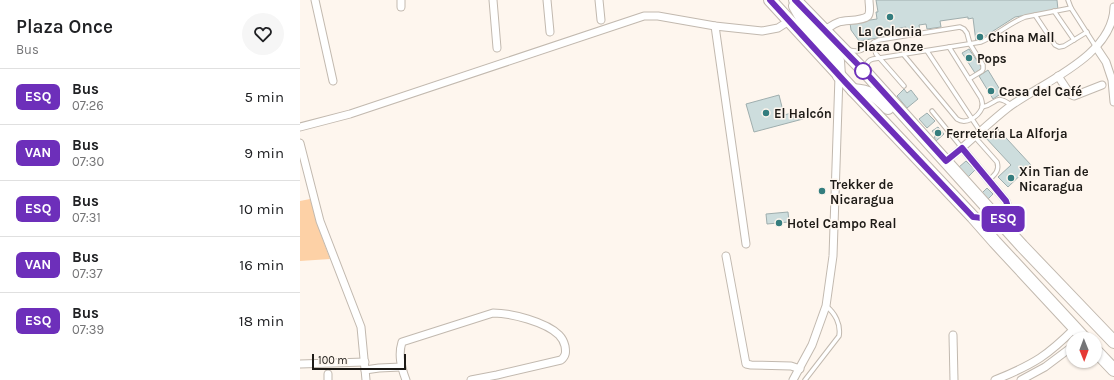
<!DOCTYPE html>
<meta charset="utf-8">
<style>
:root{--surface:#fff;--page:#f6f6f6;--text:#202124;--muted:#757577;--line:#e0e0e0}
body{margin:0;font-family:Karla,sans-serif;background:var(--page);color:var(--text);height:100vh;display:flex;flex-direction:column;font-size:15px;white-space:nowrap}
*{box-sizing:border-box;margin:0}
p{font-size:13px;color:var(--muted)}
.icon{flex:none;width:22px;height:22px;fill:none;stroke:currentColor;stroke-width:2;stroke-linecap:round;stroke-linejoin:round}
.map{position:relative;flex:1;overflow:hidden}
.side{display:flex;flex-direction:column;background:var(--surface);width:300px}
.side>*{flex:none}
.badge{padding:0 8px;border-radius:6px;font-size:14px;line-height:26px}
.needle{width:26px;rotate:179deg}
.fabs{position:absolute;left:766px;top:332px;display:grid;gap:8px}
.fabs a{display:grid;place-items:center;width:36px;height:36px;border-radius:50%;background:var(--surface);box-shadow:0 1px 3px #0004;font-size:20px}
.scale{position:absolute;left:12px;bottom:10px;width:94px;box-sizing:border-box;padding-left:4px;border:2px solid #1e1b17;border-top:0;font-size:11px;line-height:14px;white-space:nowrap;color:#1e1b17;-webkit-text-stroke:3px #fef6ee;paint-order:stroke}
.map>.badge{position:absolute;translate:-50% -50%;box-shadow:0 0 0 2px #fff}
.round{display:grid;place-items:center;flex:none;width:42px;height:42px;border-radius:21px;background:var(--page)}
.headline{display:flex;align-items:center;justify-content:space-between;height:68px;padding:0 16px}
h1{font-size:19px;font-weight:600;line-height:30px}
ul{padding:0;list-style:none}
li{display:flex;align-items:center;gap:12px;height:56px;padding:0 16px;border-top:1px solid var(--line)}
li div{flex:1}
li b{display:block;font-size:15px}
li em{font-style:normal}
li .badge{min-width:44px;font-weight:700;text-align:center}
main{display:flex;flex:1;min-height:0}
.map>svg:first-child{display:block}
.green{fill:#fdd1a6}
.building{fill:#cddddd;stroke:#9faeae}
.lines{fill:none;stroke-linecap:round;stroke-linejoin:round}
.service-casing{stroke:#c2b9af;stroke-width:5.5}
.minor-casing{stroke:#c2b9af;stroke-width:9}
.trunk-casing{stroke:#c2b9af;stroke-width:14}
.service{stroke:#fff;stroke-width:3.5}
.minor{stroke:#fff;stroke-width:7}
.trunk{stroke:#fff;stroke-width:12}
.line-casing{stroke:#fff;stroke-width:9}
.line{stroke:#6d2fba;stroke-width:6}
.poi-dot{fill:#347d7e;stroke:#fef6ee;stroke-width:1.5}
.stop-dot{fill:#fff;stroke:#6d2fba;stroke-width:2}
.labels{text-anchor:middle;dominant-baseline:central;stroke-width:3;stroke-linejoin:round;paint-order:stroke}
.poi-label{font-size:13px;font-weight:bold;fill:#1e1b17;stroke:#fef6ee;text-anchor:start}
</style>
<main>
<section class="side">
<div class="headline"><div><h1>Plaza Once</h1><p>Bus</p></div><a class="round"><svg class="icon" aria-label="heart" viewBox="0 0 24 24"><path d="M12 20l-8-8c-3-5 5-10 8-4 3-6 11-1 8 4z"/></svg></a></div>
<ul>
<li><span class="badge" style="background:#6d2fba;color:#fff">ESQ</span><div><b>Bus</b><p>07:26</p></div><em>5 min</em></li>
<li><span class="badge" style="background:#6d2fba;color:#fff">VAN</span><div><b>Bus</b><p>07:30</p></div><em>9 min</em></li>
<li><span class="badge" style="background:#6d2fba;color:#fff">ESQ</span><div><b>Bus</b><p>07:31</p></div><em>10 min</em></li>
<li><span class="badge" style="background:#6d2fba;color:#fff">VAN</span><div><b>Bus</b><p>07:37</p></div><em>16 min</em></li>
<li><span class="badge" style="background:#6d2fba;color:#fff">ESQ</span><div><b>Bus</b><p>07:39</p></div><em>18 min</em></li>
</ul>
</section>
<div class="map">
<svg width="814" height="380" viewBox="0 0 814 380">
<rect width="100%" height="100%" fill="#fef6ee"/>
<path class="green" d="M10,199L20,232L30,259L0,261V201Z"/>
<g class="building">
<path d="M576,0H757L758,10L715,17L676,42L673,18L668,19V17L640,21L641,27L627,29L626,24L619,25L620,31L607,33L606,27L588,30L589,36L559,41L551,30L550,23L577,19L576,12H578Z"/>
<path d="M669,49L682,68L675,73L662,53Z"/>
<path d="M688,70L702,93L693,99L679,76Z"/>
<path d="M604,89L607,93L611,90L618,99L607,108L597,96Z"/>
<path d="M479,95L484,115L500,111L503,119L454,132L446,104Z"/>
<path d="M627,113L635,121L627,128L619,119Z"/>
<path d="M638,127L644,134L636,141L634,137L636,136L632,131Z"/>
<path d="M696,127L731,165L708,187L698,177L711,165L685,137Z"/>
<path d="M666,161L675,170L668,177L659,167Z"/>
<path d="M687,188L693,194L688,199L682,193Z"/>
<path d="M488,212L489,222L467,224L466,214Z"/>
</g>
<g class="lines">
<g class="service-casing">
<g id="service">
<path d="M768,0L771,8L796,47"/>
<path d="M754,11L774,40"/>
<path d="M735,15L755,45L759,47L764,46L787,32"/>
<path d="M574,42V48L576,54L604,86"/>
<path d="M549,50C565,54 566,45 579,40L660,27L664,29L667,33L670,44L683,65V69L682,71L669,79"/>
<path d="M627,51L680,131"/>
<path d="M603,54L657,119C666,125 678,117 682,108C683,104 682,101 681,98L649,47"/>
<path d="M566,69C566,63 568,60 573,59L681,42C696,36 709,23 725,17L771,8"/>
<path d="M682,107C698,104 694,93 711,105"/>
<path d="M632,111L662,148"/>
<path d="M674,136L697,162C700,171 694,175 689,180"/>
<path d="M505,380L539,336C541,324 535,313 526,306"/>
</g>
</g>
<g class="minor-casing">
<g id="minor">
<path d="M15,0L33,81"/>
<path d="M101,0V7"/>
<path d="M193,0L197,48"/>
<path d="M247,0L250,32"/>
<path d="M299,0L301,20"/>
<path d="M415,26L446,244"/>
<path d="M525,30C530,27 533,24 539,22C546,20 563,21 568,16C571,12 569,5 569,0"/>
<path d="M796,47L806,62L812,80L814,102"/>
<path d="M758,76L770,94L774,96L802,85"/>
<path d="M0,127L50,114L344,16H358L415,26L462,31L478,28L489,21"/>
<path d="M0,143L20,221L61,327L66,380"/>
<path d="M662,148L706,201C710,210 706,215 701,222"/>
<path d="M646,161C668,144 687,124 709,107C743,82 813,56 814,7"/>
<path d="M426,256L446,364L451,365L491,366L500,369"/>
<path d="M653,335L654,380"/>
<path d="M0,364L65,362"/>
<path d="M65,370L79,368L101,367"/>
<path d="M28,374V380"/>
<path d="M106,380C101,367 98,355 102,342L193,313C211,313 246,322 259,335C262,338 264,342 265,346C266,352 266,356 261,360L197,375L171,380"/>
<path d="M493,380L512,345L526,306L533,256L539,76"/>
<path d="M695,380C710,374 726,367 740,358C752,350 764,339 775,328"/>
<path d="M721,380L745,367L773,346"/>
</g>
</g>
<g class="trunk-casing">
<g id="trunk">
<path d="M470,0L553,90L673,217L695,242L785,339"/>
<path d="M495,0L567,74L722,246L814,342"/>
<path d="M495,6L503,20L538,61L539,76"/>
<path d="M553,90C570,91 576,96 588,108"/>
<path d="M795,350L814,370"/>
</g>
</g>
<use href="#service" class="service"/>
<use href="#minor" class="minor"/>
<use href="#trunk" class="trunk"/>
</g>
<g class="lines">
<g class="line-casing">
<path id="line" d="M470,0L546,83L673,217C684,217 688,223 700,222C706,215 710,210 706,201L662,148L646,161L567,74L495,0"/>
</g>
<use href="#line" class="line"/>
</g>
<g class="poi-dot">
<circle cx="590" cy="17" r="4"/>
<circle cx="680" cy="37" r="4"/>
<circle cx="669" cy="58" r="4"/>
<circle cx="691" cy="91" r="4"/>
<circle cx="466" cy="113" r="4"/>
<circle cx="638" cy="133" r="4"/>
<circle cx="711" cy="178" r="4"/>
<circle cx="522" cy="191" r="4"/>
<circle cx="479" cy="223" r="4"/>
</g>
<circle class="stop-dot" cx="563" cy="71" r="8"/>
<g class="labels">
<g class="poi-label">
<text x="590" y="31" text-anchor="middle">La Colonia<tspan x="590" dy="15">Plaza Onze</tspan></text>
<text x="688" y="37">China Mall</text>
<text x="677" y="58">Pops</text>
<text x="699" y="91">Casa del Café</text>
<text x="474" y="113">El Halcón</text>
<text x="646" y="133">Ferretería La Alforja</text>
<text x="719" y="171">Xin Tian de<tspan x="719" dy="15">Nicaragua</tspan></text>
<text x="530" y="184">Trekker de<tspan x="530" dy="15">Nicaragua</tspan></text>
<text x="487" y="223">Hotel Campo Real</text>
</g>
</g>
</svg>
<div class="fabs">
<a><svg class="needle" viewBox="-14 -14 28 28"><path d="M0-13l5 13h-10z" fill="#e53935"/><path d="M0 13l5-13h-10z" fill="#757577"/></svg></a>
</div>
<div class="scale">100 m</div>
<b class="badge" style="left:703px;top:219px;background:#6d2fba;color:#fff">ESQ</b>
</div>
</main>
